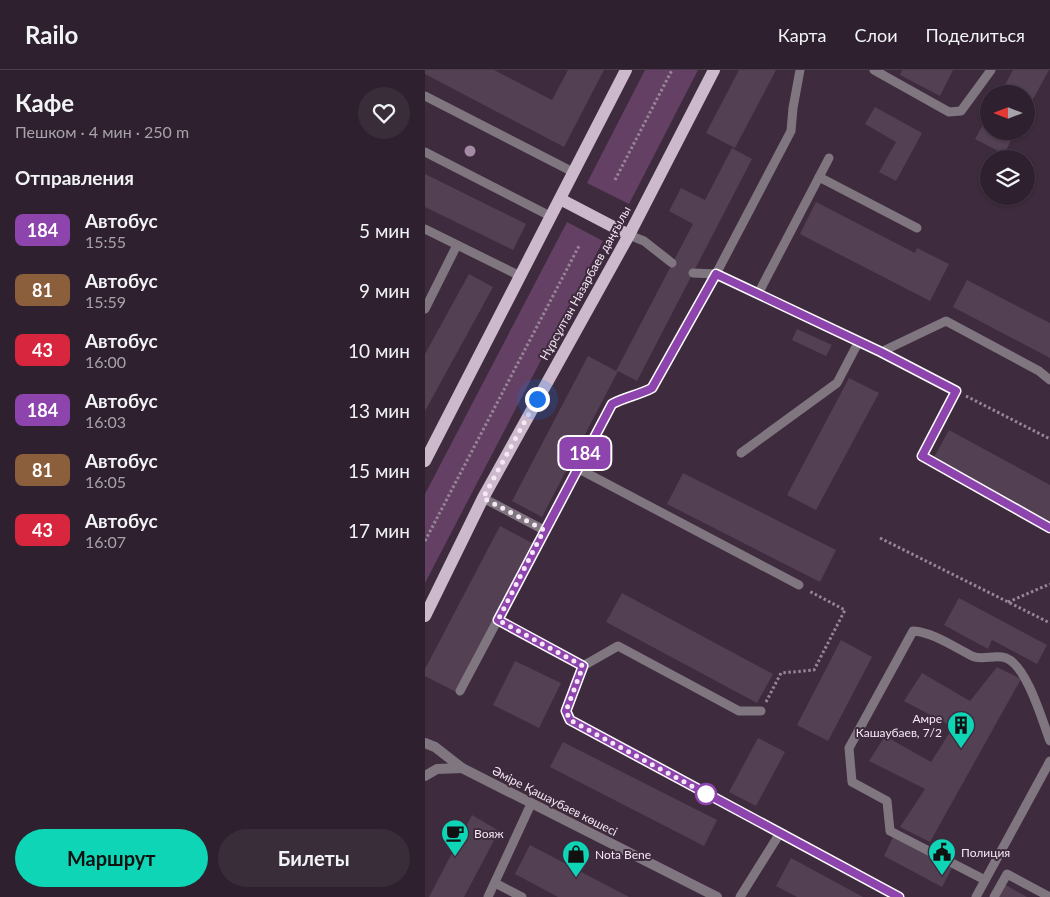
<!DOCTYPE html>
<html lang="ru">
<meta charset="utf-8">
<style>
:root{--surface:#2e202e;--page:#3a2d3a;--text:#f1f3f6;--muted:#a7a3aa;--line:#493e4a;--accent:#0dd5b5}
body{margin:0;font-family:Lato,sans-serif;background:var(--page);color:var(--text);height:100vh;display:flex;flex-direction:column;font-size:19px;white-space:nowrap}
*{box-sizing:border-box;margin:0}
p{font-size:16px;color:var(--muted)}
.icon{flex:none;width:28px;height:28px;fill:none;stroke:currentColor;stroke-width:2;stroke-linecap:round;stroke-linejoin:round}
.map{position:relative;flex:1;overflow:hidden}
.side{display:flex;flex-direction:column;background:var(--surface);width:425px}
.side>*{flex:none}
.badge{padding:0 10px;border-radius:8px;font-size:18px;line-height:32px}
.needle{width:32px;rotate:270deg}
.buttons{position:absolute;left:555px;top:15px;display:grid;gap:10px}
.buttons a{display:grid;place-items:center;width:55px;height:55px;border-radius:50%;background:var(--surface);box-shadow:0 1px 4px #0004,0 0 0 1px var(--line);font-size:25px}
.you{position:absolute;width:25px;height:25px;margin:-12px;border:4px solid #fff;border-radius:50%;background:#1a73e8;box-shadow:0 0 0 8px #1a73e833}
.map>.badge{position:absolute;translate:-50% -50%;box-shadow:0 0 0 2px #fff}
h2{padding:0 15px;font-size:19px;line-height:45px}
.round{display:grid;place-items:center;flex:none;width:52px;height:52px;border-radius:26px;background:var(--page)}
.head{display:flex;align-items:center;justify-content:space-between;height:85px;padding:0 15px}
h1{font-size:24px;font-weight:700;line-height:38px}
.button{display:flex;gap:10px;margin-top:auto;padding:10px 15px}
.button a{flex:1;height:58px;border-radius:30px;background:var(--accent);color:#111;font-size:20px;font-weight:700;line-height:58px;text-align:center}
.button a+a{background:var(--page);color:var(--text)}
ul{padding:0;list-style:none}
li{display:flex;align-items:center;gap:15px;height:60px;padding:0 15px}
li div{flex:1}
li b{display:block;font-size:19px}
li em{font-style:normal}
li .badge{min-width:55px;font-weight:700;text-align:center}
header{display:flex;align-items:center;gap:30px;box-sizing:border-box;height:70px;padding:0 25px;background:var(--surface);border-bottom:1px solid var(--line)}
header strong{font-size:24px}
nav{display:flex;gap:28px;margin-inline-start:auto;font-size:18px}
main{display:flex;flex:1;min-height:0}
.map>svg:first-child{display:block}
.green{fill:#654065}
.building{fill:#534053}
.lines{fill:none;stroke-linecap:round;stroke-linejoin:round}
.path{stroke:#968696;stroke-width:3;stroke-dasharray:2.5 2.5;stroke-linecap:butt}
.service{stroke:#807680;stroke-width:9}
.tertiary{stroke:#807680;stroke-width:10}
.primary{stroke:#cdb9cc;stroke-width:12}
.tree{fill:#a58aa5}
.line-casing{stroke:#fff;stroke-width:11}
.line{stroke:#8e44ad;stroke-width:8}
.walk{stroke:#f5e8f4;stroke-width:5;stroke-dasharray:0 9}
.stop-dot{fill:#fff;stroke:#8e44ad;stroke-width:2.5}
.labels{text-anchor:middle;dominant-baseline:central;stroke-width:4;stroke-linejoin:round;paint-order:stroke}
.street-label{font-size:12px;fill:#f5e8f4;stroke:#3e2b3e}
.poi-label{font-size:12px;fill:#f5e8f4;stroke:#3e2b3e;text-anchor:start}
</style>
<header>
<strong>Railo</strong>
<nav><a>Карта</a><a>Слои</a><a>Поделиться</a></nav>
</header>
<main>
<section class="side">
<div class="head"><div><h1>Кафе</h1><p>Пешком · 4 мин · 250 m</p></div><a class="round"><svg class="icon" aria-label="heart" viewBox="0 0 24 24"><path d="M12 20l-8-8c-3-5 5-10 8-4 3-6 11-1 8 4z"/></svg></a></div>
<h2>Отправления</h2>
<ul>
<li><span class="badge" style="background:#8e44ad;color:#fff">184</span><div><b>Автобус</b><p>15:55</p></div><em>5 мин</em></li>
<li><span class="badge" style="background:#8b5e3c;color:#fff">81</span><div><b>Автобус</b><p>15:59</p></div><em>9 мин</em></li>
<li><span class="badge" style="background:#d7263d;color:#fff">43</span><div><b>Автобус</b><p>16:00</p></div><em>10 мин</em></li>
<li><span class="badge" style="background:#8e44ad;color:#fff">184</span><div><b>Автобус</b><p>16:03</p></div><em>13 мин</em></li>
<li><span class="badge" style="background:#8b5e3c;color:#fff">81</span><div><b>Автобус</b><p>16:05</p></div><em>15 мин</em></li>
<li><span class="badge" style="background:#d7263d;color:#fff">43</span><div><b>Автобус</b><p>16:07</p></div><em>17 мин</em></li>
</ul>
<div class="button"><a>Маршрут</a><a>Билеты</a></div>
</section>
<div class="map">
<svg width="625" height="827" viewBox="0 0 625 827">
<rect width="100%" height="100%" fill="#3e2b3e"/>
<g class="green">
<path d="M220,0H273L204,134L162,113Z"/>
<path d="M142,152L178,171L0,513V424Z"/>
</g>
<g class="building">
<path d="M0,0H69L127,30L143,0H179L139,77L0,4Z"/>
<path d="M314,0H351L310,78L281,63Z"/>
<path d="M477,0H528L515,26L475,5Z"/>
<path d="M588,0H624L601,42V24H575Z"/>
<path d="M450,37L497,63L471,111L454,102L471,72L440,54Z"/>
<path d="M564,44V61H591L579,84L550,69Z"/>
<path d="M307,78L327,89L212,311L193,301L117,447L87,431L163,286L191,301L268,154L244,141L256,118L280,130Z"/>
<path d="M0,104L101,154L88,180L0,137Z"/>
<path d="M391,132L490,183L492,178L524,194L505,231L375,164Z"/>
<path d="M44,204L68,217L0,341V284Z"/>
<path d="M542,210L625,253V288L528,237Z"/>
<path d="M372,259L407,275L401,286L367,270Z"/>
<path d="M424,308L454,323L391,440L362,425Z"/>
<path d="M524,360L625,415V452L508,389Z"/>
<path d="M258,403L411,480L395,512L242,434Z"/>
<path d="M75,456L109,474L31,622L0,606V599Z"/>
<path d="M197,523L348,604L332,633L181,552Z"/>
<path d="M534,528L622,575L612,594L567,570L563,579L519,555Z"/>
<path d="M416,570L447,587L403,671L372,655Z"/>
<path d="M90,591L136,613L114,658L68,635Z"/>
<path d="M572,597L596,609L505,772L475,757L500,719L444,691L460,666L506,692L528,657L479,631L497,603L545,631Z"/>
<path d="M333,668L360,682L331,736L304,722Z"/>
<path d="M138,672L292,750L279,776L125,697Z"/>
<path d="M47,745L74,761L39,827H4Z"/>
<path d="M468,767L527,798L517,817L459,786Z"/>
<path d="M105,775L204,827H133L90,804Z"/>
<path d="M366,788L438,827H372L351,816Z"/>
<path d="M579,814L602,827H572Z"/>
</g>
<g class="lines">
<g class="path">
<path d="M190,110L247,0"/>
<path d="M541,326L625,369"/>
<path d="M455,468L625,553"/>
<path d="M0,471L154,176"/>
<path d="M583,532L625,514"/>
<path d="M341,632L356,603L389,600L420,540L384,521"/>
</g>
<g class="service">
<path d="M449,0L524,42L536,41L566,0"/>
<path d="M0,26L148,102"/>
<path d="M0,82L125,146"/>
<path d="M394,107L492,158"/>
<path d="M0,159L95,206"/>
<path d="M204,165L219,171L247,193"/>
<path d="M268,203L291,204L456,282L531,321L497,386L625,458"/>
<path d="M333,224L404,88"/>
<path d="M0,239L32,175"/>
<path d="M456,282L521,251L614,301L625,310"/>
<path d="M316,383L412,313L434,271"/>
<path d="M152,398L374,515"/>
<path d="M58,428L119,460"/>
<path d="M73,550L158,596"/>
<path d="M35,621L187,334C200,327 214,325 227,318L291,204L366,61L368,38L375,0"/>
<path d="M336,641H314L193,576L158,596L141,641L145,650L474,827"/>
<path d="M560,810L465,761L462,731L427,712L424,678L488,561C508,562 529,577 547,586C557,591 570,584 581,588C602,596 617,650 625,671"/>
<path d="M70,813L97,827"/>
<path d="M63,827L106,734"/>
<path d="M315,827L355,763"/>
<path d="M551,827L625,691"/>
<path d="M569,827L582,804L625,827"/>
</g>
<g class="tertiary">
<path d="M0,673L10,677L37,698L292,827"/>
<path d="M0,706L12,699L37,698"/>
</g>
<g class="primary">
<path d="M135,129L204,165"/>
<path d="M0,391L201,0"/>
<path d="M0,546L58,428L204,165L289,0"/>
</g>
</g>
<circle class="tree" cx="45" cy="81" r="5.5"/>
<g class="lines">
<g class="line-casing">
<path id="line" d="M474,827L145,650L141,641L158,596L73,550L187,334C200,327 214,325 227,318L291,204L456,282L531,321L497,386L625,458"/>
</g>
<use href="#line" class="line"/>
<path class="walk" d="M112,329L58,428L119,460L73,550L158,596L141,641L145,650L285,726L281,724"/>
</g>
<defs>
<g id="building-pin" transform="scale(1.4375)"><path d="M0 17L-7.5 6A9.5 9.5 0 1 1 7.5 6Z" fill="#0dd5b5" stroke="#3e2b3e"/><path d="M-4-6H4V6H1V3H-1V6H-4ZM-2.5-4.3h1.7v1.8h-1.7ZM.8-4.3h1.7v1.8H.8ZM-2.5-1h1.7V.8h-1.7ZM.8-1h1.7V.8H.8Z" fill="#111"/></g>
<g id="cafe-pin" transform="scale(1.4375)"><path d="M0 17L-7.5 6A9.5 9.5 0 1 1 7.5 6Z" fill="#0dd5b5" stroke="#3e2b3e"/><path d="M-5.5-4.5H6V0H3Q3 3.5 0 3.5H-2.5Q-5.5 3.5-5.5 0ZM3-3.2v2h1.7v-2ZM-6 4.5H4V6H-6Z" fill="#111"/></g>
<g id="civic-pin" transform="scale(1.4375)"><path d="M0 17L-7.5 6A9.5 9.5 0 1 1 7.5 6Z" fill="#0dd5b5" stroke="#3e2b3e"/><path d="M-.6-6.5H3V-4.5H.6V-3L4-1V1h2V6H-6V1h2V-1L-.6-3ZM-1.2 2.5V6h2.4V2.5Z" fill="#111"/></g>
<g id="shop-pin" transform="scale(1.4375)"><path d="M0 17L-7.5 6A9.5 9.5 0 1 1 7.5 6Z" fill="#0dd5b5" stroke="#3e2b3e"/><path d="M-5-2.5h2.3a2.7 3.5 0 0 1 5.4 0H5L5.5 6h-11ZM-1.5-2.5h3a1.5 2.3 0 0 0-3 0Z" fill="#111"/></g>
</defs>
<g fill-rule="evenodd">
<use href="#building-pin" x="536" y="655"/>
<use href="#cafe-pin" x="30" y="763"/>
<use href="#civic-pin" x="517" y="782"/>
<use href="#shop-pin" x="151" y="784"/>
</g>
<circle class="stop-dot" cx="281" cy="724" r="10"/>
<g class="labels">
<g class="street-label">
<text transform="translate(160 213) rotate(-61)">Нұрсұлтан Назарбаев даңғылы</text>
<text transform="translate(130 731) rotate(27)">Әміре Қашаубаев көшесі</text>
</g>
<g class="poi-label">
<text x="517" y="648" text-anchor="end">Амре<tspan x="517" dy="14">Кашаубаев, 7/2</tspan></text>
<text x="49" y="763">Вояж</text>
<text x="536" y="782">Полиция</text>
<text x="170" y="784">Nota Bene</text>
</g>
</g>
</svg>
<div class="buttons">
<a><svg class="needle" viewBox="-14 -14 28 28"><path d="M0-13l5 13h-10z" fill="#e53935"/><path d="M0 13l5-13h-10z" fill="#a7a3aa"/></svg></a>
<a><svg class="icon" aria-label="layers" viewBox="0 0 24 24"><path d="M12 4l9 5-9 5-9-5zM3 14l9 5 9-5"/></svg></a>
</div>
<div class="you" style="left:112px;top:329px"></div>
<b class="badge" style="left:160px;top:383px;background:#8e44ad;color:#fff">184</b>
</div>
</main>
